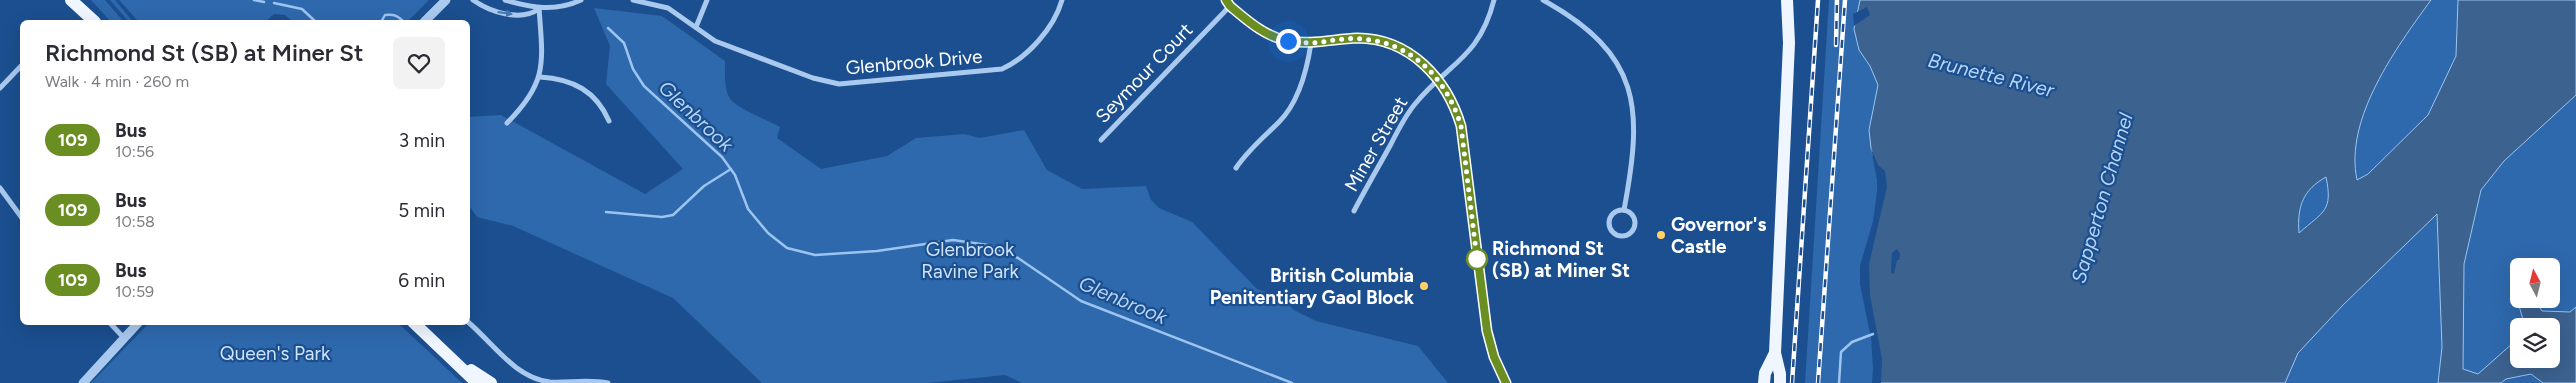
<!DOCTYPE html>
<meta charset="utf-8">
<style>
:root{--surface:#fff;--page:#f2f2f3;--text:#2b2b33;--muted:#7c7c81}
body{margin:0;font-family:Figtree,sans-serif;background:var(--page);color:var(--text);height:100vh;display:flex;flex-direction:column;font-size:19px;white-space:nowrap}
*{box-sizing:border-box;margin:0}
p{font-size:16px;color:var(--muted)}
.icon{flex:none;width:28px;height:28px;fill:none;stroke:currentColor;stroke-width:2;stroke-linecap:round;stroke-linejoin:round}
.map{position:relative;flex:1;overflow:hidden}
.details{position:absolute;left:20px;top:20px;width:450px;height:305px;display:flex;flex-direction:column;background:var(--surface);border-radius:8px;box-shadow:0 5px 20px #0002}
.details>*{flex:none}
.badge{padding:0 10px;border-radius:16px;font-size:18px;line-height:32px}
.needle{width:32px;rotate:353deg}
.controls{position:absolute;left:2510px;top:258px;display:grid;gap:10px}
.controls a{display:grid;place-items:center;width:50px;height:50px;border-radius:8px;background:var(--surface);box-shadow:0 5px 20px #0002;font-size:25px}
.you{position:absolute;width:25px;height:25px;margin:-12px;border:4px solid #fff;border-radius:50%;background:#1a73e8;box-shadow:0 0 0 8px #1a73e833}
.map>.badge{position:absolute;translate:-50% -50%;box-shadow:0 0 0 2px #fff}
.round{display:grid;place-items:center;flex:none;width:52px;height:52px;border-radius:8px;background:var(--page)}
.overview{display:flex;align-items:center;justify-content:space-between;height:85px;padding:0 25px}
h1{font-size:24px;font-weight:600;line-height:38px}
ul{padding:0;list-style:none}
li{display:flex;align-items:center;gap:15px;height:70px;padding:0 25px}
li div{flex:1}
li b{display:block;font-size:19px}
li em{font-style:normal}
li .badge{min-width:55px;font-weight:700;text-align:center}
.map>svg:first-child{display:block}
.green{fill:#2e69ad;fill-rule:evenodd}
.water{fill:#3c6290;stroke:#9cc4f0;fill-rule:evenodd}
.pier{fill:#1b4f8f}
.lines{fill:none;stroke-linecap:round;stroke-linejoin:round}
.stream{stroke:#9cc4f0;stroke-width:2.5}
.minor{stroke:#a9c9ee;stroke-width:5}
.tertiary{stroke:#a9c9ee;stroke-width:9}
.primary{stroke:#f0f6ff;stroke-width:12}
.rail-casing{stroke:#fff;stroke-width:4.5}
.rail{stroke:#1b4f8f;stroke-width:2.5;stroke-dasharray:8;stroke-linecap:butt}
.oneway{fill:#4674ac}
.line-casing{stroke:#fff;stroke-width:11}
.line{stroke:#6b8e23;stroke-width:8}
.walk{stroke:#fff;stroke-width:5;stroke-dasharray:0 9}
.poi-dot{fill:#ffd166;stroke:#1b4f8f;stroke-width:2}
.stop-dot{fill:#fff;stroke:#6b8e23;stroke-width:2.5}
.labels{text-anchor:middle;dominant-baseline:central;stroke-width:4.5;stroke-linejoin:round;paint-order:stroke}
.street-label{font-size:19px;fill:#fff;stroke:#1b4f8f}
.poi-label{font-size:19px;font-weight:bold;fill:#fff;stroke:#1b4f8f;text-anchor:start}
.stop-label{font-size:19px;font-weight:bold;fill:#fff;stroke:#1b4f8f;text-anchor:start}
.park-label{font-size:19px;fill:#cfe3fa;stroke:#1b4f8f}
.water-label{font-size:20px;font-style:italic;fill:#b5d3f5;stroke:#1b4f8f}
</style>
<div class="map">
<svg width="2576" height="383" viewBox="0 0 2576 383">
<rect width="100%" height="100%" fill="#1b4f8f"/>
<g class="green">
<path d="M91,0H105L124,22H111Z"/>
<path d="M110,0H115L133,22H129Z"/>
<path d="M119,0H429L407,22H293L285,15L274,14L265,22H139Z"/>
<path d="M1829,0H1883L1880,180L1873,334L1874,383H1805Z"/>
<path d="M2415,0H2571L2455,96L2275,260L2350,81Z"/>
<path d="M594,8L662,16L725,61C725,71 724,88 729,97C736,109 768,120 780,127L777,138L821,169L887,156L916,138L964,134L980,138L1024,130L1047,170L1082,189L1146,186L1151,200L1159,208L1192,222L1257,289L1279,296L1294,310L1316,321L1418,346L1448,383H1022L1005,375L928,383H762L673,298L513,226L477,217L468,204V117L501,115L645,194L683,169L606,84L610,46Z"/>
<path d="M2576,72V383H2448L2466,191ZM2519,266H2551V299H2519ZM2519,326H2551V359H2519Z"/>
<path d="M2445,203L2443,383H2272L2304,330Z"/>
<path d="M150,322L398,323L462,383H91Z"/>
</g>
<path class="water" d="M1860,0H2431C2396,48 2344,119 2357,180L2368,174L2428,115L2456,56L2458,0H2576V95L2504,161L2481,190L2464,264L2463,369L2478,374L2513,343L2519,332V359H2551V326H2522L2524,323L2515,292H2519V299H2536L2537,304L2542,311L2570,312L2576,307V383H2543L2531,374L2506,379L2501,383H2438L2442,347L2437,214L2343,305L2298,353L2285,383H1874L1876,368L1863,284L1875,221L1880,180L1871,148L1869,130L1878,85L1870,66L1859,50L1854,29ZM2326,177C2333,211 2324,211 2299,233C2297,206 2303,190 2326,177Z"/>
<g class="pier">
<path d="M1867,7L1870,15L1854,26L1853,14Z"/>
<path d="M1871,148L1878,165L1885,171L1887,187L1869,264L1870,295L1882,359L1881,383H1872L1873,368L1871,339L1860,284V266L1873,221L1877,192V180Z"/>
<path d="M1897,249L1900,254L1899,260H1897L1894,274L1891,273L1892,253Z"/>
</g>
<g class="lines">
<g class="stream">
<path d="M254,0L264,2"/>
<path d="M274,3L302,9L316,22"/>
<path d="M381,22L385,15C393,14 396,15 402,20"/>
<path d="M608,28L624,43L633,69L644,86L722,157L735,175L748,209L768,233L787,248L815,255L877,251L953,240L988,245L1018,258L1081,301L1292,383"/>
<path d="M606,212L662,217L673,215L704,186L731,169"/>
<path d="M1839,383L1841,352L1852,342L1873,334"/>
</g>
<g class="minor">
<path d="M473,0C490,12 520,22 539,9"/>
<path d="M505,0C532,8 555,12 581,0"/>
<path d="M633,0L668,8L715,41L813,78L839,84L1002,69C1028,57 1054,28 1062,0"/>
<path d="M1543,0C1642,55 1643,108 1624,210"/>
<path d="M696,27L707,0"/>
<path d="M540,77C573,79 596,91 609,121"/>
<path d="M0,88L22,65"/>
<path d="M507,123C548,82 543,63 539,8"/>
<path d="M1101,140L1230,6"/>
<path d="M1236,168C1248,150 1264,137 1279,122C1299,102 1307,70 1311,43"/>
<path d="M0,188L22,218"/>
<circle cx="1622" cy="223" r="13"/>
<path d="M1354,211C1366,188 1379,166 1391,144C1398,130 1405,116 1415,104C1448,63 1479,59 1494,0"/>
<path d="M109,322L124,338"/>
<path d="M468,322C493,343 515,378 550,382C569,383 588,379 608,383"/>
</g>
<g class="tertiary">
<path d="M1226,0L1230,6C1248,21 1264,36 1288,41C1311,45 1334,39 1357,38C1410,38 1447,79 1461,126L1487,331L1494,357L1506,383"/>
<path d="M424,22L446,0"/>
<path d="M83,383L139,322"/>
</g>
<g class="primary">
<path d="M71,0L95,22"/>
<path d="M413,322L477,383"/>
<path d="M471,370L491,383"/>
<path d="M1764,383L1765,373L1775,353"/>
<path d="M1780,383V374L1775,353L1789,43L1787,0"/>
</g>
<g class="rail-casing">
<g id="rail">
<path d="M1836,45L1837,0"/>
<path d="M1792,383L1818,0"/>
<path d="M1818,383L1845,0"/>
</g>
</g>
<use href="#rail" class="rail"/>
</g>
<defs><path id="oneway-solid" d="M-6-.8H1V-3.2L6.5 0L1 3.2V.8H-6Z" transform="scale(1.25)"/></defs>
<use class="oneway" href="#oneway-solid" transform="translate(505 13) rotate(8)"/>
<g class="lines">
<g class="line-casing">
<path id="line" d="M1226,0L1230,6C1248,21 1264,36 1288,41C1311,45 1334,39 1357,38C1410,38 1447,79 1461,126L1487,331L1494,357L1506,383"/>
</g>
<use href="#line" class="line"/>
<path class="walk" d="M1288,41C1296,41 1304,43 1311,43C1328,42 1344,37 1361,39C1412,42 1447,79 1461,126L1477,259"/>
</g>
<g class="poi-dot">
<circle cx="1661" cy="235" r="5"/>
<circle cx="1424" cy="286" r="5"/>
</g>
<circle class="stop-dot" cx="1477" cy="259" r="10"/>
<g class="labels">
<g class="street-label">
<text transform="translate(914 62) rotate(-5)">Glenbrook Drive</text>
<text transform="translate(1144 73) rotate(-46)">Seymour Court</text>
<text transform="translate(1376 144) rotate(-60)">Miner Street</text>
</g>
<g class="poi-label">
<text x="1671" y="224">Governor's<tspan x="1671" dy="22">Castle</tspan></text>
<text x="1414" y="275" text-anchor="end">British Columbia<tspan x="1414" dy="22">Penitentiary Gaol Block</tspan></text>
</g>
<g class="stop-label">
<text x="1492" y="248">Richmond St<tspan x="1492" dy="22">(SB) at Miner St</tspan></text>
</g>
<g class="park-label">
<text x="970" y="249">Glenbrook<tspan x="970" dy="22">Ravine Park</tspan></text>
<text x="275" y="353">Queen's Park</text>
</g>
<g class="water-label">
<text transform="translate(1991 75) rotate(14)">Brunette River</text>
<text transform="translate(696 116) rotate(43)">Glenbrook</text>
<text transform="translate(2102 198) rotate(-74)">Sapperton Channel</text>
<text transform="translate(1123 300) rotate(23)">Glenbrook</text>
</g>
</g>
</svg>
<div class="controls">
<a><svg class="needle" viewBox="-14 -14 28 28"><path d="M0-13l5 13h-10z" fill="#e53935"/><path d="M0 13l5-13h-10z" fill="#7c7c81"/></svg></a>
<a><svg class="icon" aria-label="layers" viewBox="0 0 24 24"><path d="M12 4l9 5-9 5-9-5zM3 14l9 5 9-5"/></svg></a>
</div>
<div class="you" style="left:1288px;top:41px"></div>
<section class="details">
<div class="overview"><div><h1>Richmond St (SB) at Miner St</h1><p>Walk · 4 min · 260 m</p></div><a class="round"><svg class="icon" aria-label="heart" viewBox="0 0 24 24"><path d="M12 20l-8-8c-3-5 5-10 8-4 3-6 11-1 8 4z"/></svg></a></div>
<ul>
<li><span class="badge" style="background:#6b8e23;color:#fff">109</span><div><b>Bus</b><p>10:56</p></div><em>3 min</em></li>
<li><span class="badge" style="background:#6b8e23;color:#fff">109</span><div><b>Bus</b><p>10:58</p></div><em>5 min</em></li>
<li><span class="badge" style="background:#6b8e23;color:#fff">109</span><div><b>Bus</b><p>10:59</p></div><em>6 min</em></li>
</ul>
</section>
</div>
